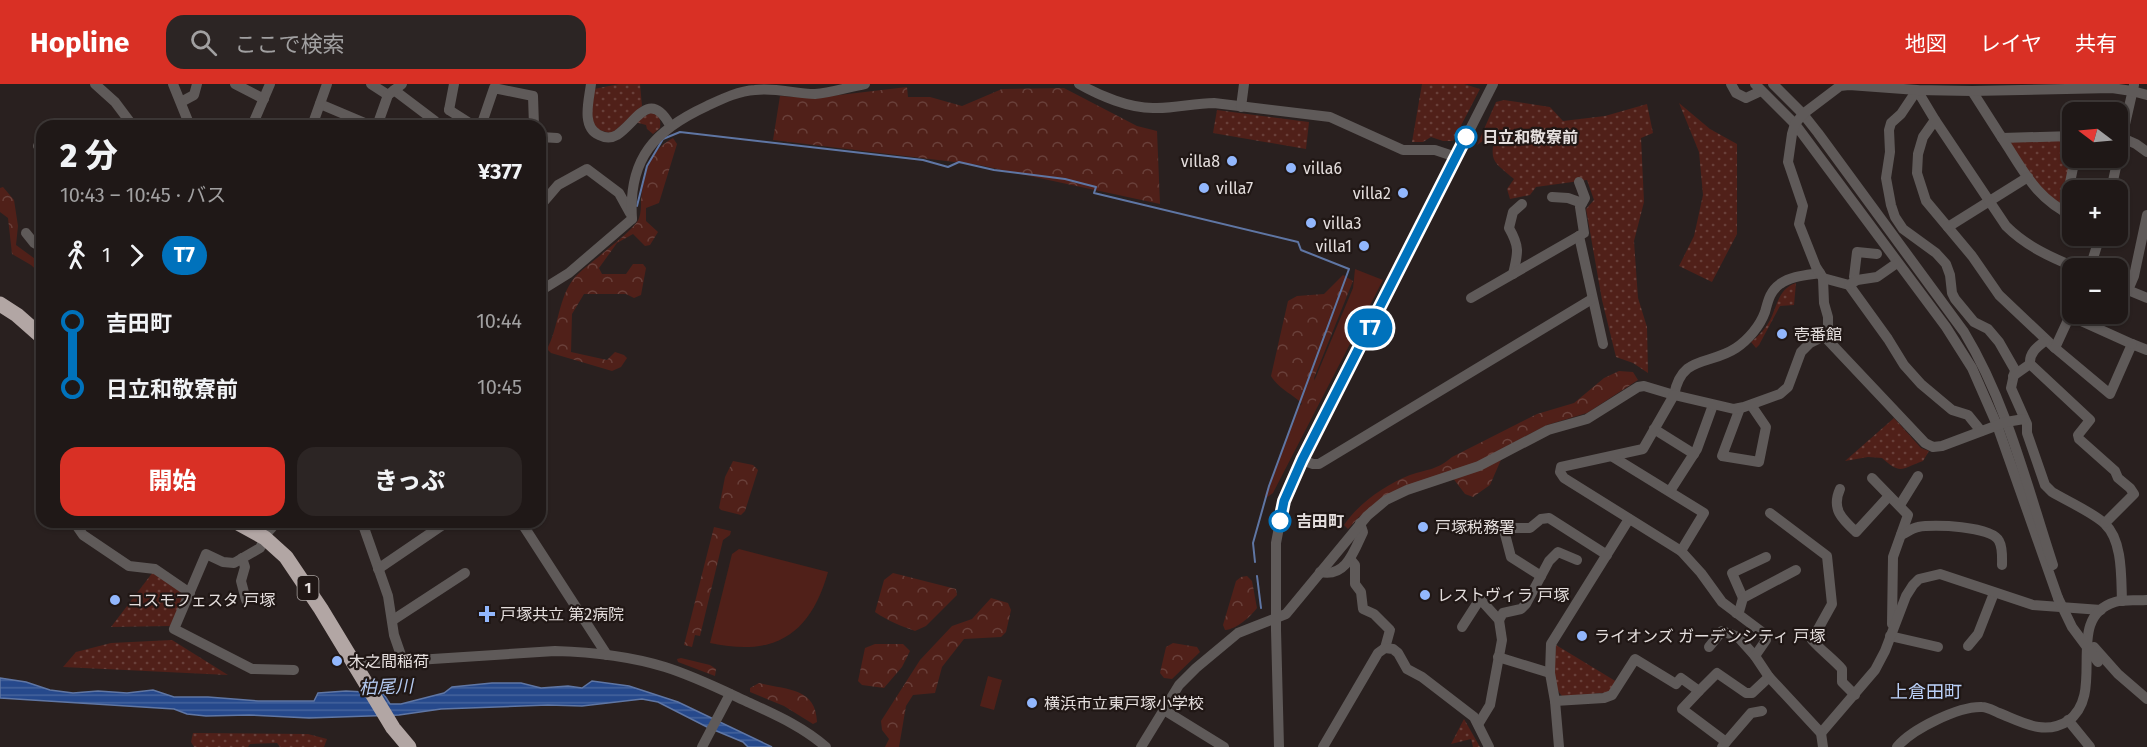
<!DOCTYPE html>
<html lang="ja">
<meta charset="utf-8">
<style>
:root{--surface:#1f1817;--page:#2c2524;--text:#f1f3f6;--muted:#a1a0a1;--line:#3c3736;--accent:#d93025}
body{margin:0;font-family:"Fira Sans","Noto Sans JP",sans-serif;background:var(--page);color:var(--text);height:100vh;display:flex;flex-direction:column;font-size:22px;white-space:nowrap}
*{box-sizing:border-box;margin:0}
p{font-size:20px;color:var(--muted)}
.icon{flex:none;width:33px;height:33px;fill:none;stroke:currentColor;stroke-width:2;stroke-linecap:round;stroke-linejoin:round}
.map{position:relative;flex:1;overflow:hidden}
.drawer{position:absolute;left:36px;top:36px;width:510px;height:408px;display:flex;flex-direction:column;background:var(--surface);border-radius:18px;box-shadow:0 2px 4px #0004,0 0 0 2px var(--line)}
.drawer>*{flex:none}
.badge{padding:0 12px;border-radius:20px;font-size:21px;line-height:39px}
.needle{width:39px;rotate:286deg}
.tools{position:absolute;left:2062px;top:18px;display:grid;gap:12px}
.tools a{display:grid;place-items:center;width:66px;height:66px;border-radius:12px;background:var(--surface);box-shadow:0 2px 4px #0004,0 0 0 2px var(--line);font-size:30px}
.map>.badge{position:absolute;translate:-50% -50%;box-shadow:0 0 0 3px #fff}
.legs{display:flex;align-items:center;gap:9px;height:66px;padding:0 24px;font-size:20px}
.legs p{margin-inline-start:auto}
.headline{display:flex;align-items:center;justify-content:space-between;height:102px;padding:0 24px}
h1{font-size:33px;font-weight:800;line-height:45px}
.action{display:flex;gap:12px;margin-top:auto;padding:12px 24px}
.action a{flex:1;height:69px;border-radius:18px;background:var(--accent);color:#fff;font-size:24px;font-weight:800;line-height:69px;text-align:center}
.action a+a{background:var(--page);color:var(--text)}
ul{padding:0 24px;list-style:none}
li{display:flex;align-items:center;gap:21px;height:66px;font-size:22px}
li i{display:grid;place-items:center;width:9px;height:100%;margin:0 8px;background:currentColor}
li i::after{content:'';width:15px;height:15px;margin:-8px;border:4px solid;border-radius:50%;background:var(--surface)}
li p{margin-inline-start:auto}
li:first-child i{background:linear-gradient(#0000 50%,currentColor 0)}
li:last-child i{background:linear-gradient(currentColor 50%,#0000 0)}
header{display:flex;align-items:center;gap:36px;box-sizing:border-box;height:84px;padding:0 30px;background:var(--accent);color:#fff}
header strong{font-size:28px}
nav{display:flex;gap:33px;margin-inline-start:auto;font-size:21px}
.search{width:420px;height:54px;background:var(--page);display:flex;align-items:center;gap:15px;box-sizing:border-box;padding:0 21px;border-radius:18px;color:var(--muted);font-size:22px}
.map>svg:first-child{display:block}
.grass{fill:#502019}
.forest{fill:url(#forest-crowns)}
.park{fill:url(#park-dots)}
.water{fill:url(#water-rules);stroke:#5f76a4;stroke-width:1.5}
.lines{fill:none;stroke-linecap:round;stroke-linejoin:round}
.stream{stroke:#5f76a4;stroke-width:2}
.minor{stroke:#5f5a59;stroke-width:10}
.highway{stroke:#b2a6a4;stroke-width:15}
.minor-bridge{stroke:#5f5a59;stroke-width:10}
.line-1-casing{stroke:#fff;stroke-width:14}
.line-1{stroke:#0072bc;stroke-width:9}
.stop-1-dot{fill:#fff;stroke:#0072bc;stroke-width:3}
.poi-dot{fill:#92b7fd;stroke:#201715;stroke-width:2}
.labels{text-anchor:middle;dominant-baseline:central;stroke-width:4.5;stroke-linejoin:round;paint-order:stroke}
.shield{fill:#201715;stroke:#a9a2a1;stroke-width:1.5}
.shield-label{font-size:15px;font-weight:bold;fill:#e4dedd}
.stop-label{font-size:16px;font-weight:bold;fill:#e4dedd;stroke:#201715;text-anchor:start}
.poi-label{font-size:16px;fill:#e4dedd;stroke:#201715;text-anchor:start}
.water-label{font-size:18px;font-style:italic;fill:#b3c9ef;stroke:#201715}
.neighbourhood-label{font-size:18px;fill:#bbd1f9;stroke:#201715}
</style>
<header>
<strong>Hopline</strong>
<div class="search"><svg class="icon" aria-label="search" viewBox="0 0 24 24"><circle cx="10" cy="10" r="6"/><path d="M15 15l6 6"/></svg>ここで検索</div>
<nav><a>地図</a><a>レイヤ</a><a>共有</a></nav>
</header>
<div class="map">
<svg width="2147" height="663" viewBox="0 0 2147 663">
<defs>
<pattern id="forest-crowns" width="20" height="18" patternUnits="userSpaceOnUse" patternTransform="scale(1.5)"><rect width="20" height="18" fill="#502019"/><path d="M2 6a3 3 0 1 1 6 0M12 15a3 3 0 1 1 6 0" fill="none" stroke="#69403a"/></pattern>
<pattern id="park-dots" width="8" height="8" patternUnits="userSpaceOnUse" patternTransform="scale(1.5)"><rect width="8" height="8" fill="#502019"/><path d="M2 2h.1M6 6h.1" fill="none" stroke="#69403a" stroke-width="1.8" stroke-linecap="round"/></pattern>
<pattern id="water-rules" width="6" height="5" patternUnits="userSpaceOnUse" patternTransform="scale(1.5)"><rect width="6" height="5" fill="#26498c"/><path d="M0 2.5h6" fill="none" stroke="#45639c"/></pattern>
</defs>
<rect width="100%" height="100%" fill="#29201f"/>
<g class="grass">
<path d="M1355,185L1383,196L1273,409L1266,414L1265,411L1298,324L1307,314L1353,204Z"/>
<path d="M739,465L828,488C810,551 775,573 710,559L732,470Z"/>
<path d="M988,592L1002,596L994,626L980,622Z"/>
</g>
<g class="forest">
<path d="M907,3L908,13H930L962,22L1002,5L1064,4L1137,42L1157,47L1160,120L979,81L773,56L780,12L814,14Z"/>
<path d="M673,54L677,60L659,119L646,124V137L658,148L650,161L645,162L633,150L617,159L599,184L602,190H626L633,180H643L646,184L641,211L634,214L626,210H584L572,230L571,268L607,276L615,268L624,271L627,274L621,283L612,287L551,269L547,265C559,243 558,213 575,193C587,180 636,146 639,134C641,129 641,122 641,116C644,89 648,68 673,54Z"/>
<path d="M3,103L14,116L18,142L16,161L42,180V191L31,181L12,170L8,134L0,128V104Z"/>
<path d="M1343,191L1353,197L1314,294L1319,310L1312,325L1306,324C1295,310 1280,307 1271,292L1288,217L1297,212L1324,210Z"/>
<path d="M1619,287L1633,288L1638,296L1587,329L1547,341L1507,362L1490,401L1473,413L1465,410L1449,389L1379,417L1359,433L1348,445L1344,441C1359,419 1385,401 1410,391C1428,385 1437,386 1452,373L1537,330L1574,319L1604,294Z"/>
<path d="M733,377L753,381L758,386L745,427L741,431L721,426L719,424L725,393Z"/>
<path d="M714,443L731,447L730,451L723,456L700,552L695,551L692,563L684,561Z"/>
<path d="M893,489L956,505L957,511L926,542L915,547C901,542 888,537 875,528L884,496Z"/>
<path d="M1247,492L1252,497L1257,524C1250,533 1237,545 1225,546L1223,541L1236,497L1241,493Z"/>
<path d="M991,514L1008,519L1011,526L1006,548L1001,553L964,555L942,583L935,609L913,611L906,622L899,663H885L889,655L882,646L881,637L920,576L952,542L972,535Z"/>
<path d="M1173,559L1197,563L1200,568L1172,595L1164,594L1160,589L1166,563Z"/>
<path d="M875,560H903L910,567L902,583L884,604L862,601L858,597L865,564Z"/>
<path d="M681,574L710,581L716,585L715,592L678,578L677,575Z"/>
<path d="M759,599C786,606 816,603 817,638L813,640L784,622L750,608V604Z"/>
</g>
<g class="park">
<path d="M619,0H640L642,22L616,46L610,49L595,45L591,32L594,5Z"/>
<path d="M1422,0H1464L1480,5L1453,57H1443L1431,53L1423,58H1412Z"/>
<path d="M1504,16L1550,23L1563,37L1605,32L1647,20L1653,49L1641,54L1644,118L1634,157L1638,214L1647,243L1648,289L1633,279L1616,273L1602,216L1586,125L1594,116L1587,96L1536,103L1530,111L1510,115L1507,105L1514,95C1494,78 1489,78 1495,52L1492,51L1477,61L1496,18Z"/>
<path d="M1679,19L1710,45L1737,60V150L1712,198L1679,182L1694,152L1703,111L1699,68Z"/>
<path d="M1217,26L1309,38L1306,65L1213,49Z"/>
<path d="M652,28C660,33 661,35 660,44L653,50L647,45L646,41L635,38Z"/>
<path d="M2073,55V71L2063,120L2044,111L2010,61L2012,57Z"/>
<path d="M1796,199L1794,221L1780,222L1759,261L1756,264L1751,258C1760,251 1767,243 1772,232C1778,218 1780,204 1796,199Z"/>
<path d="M1894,334L1921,364L1929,367L1923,377C1901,385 1901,391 1882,374L1868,373L1845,377Z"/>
<path d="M153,488L187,510L170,542L111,543Z"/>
<path d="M172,556L228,591L63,583L76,568L111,559Z"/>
<path d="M1556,561L1617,598L1611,608L1563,613C1550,601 1555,576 1556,561Z"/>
<path d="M1464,635L1480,663H1473L1471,655L1451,660Z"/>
<path d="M193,649L308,650L327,655L324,663H280L277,659L250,660L248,663H194L191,658Z"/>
</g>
<path class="water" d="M0,594L26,598L50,606L73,609L98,607L127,609L153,606L174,613H208L258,617H314L318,609L346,607L383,609L390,620H401L444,609L452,603L492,599H521L541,604L568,602L582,604L592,597L629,602L678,618L772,663H748L743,658L707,643L658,618L642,615L582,622L548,621L441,625L399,631L309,634L249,631L206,632L187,630L174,625L0,614Z"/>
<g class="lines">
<g class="stream">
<path d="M637,122L647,82L663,55L680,48L923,76L948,83L959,78L994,86L1065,95L1096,103L1094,109L1298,158L1301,166L1349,185L1269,402L1253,459L1255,478"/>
<path d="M1257,492L1261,524"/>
</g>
<g class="minor">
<path d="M95,0L115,18L133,42"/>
<path d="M173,0L190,42"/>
<path d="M235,0L264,15"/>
<path d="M371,0L388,11"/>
<path d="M591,0C589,16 581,43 599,51C605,54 612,54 617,51C636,39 649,4 670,41"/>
<path d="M1079,0C1100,12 1129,24 1153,24C1174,25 1193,19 1214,19L1330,33L1403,66H1435L1456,73"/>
<path d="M1731,0L1736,9L1746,14L1761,7"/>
<path d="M1755,0L1795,40L1946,243L1972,284L1997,341L2058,514"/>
<path d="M1773,0L1803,30L1818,49L1964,248C2007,319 2027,402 2053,481"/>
<path d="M394,6L435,37"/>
<path d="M1972,7L2002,54L2073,52"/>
<path d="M181,18L194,11L197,0"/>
<path d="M320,20L372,42"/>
<path d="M1241,23L1244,0"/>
<path d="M449,26L474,42"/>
<path d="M449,26L454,0"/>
<path d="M1935,36L1923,53L1918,70L1917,89L1926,117L1972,172L1999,211L2055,264"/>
<path d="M252,42L270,0"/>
<path d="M312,42L327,0"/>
<path d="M377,42L388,11L402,0"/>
<path d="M481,42L494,4L533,12L534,42"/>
<path d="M2118,52L2136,60L2147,68"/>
<path d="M540,53L557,54"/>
<path d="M2002,54C2024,87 2035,114 2073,132"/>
<path d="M38,62L42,64"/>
<path d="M2118,71L2134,1"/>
<path d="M2111,106L2118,74"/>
<path d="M1552,113L1568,114L1582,119"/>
<path d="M540,122L558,101L587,85L619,109L630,129"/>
<path d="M2064,128L2075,74"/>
<path d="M632,135C628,74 655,46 707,22C722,15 738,7 755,6C775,3 795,10 815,10C831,9 849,3 865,0"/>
<path d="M1948,143L2028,93"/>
<path d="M26,149L34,159L41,163"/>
<path d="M1579,152L1603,260"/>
<path d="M2077,184C2050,173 2026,162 2006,142L1935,36L1917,6L1901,30L1891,39L1889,46L1890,68L1886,94L1891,121L1895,133L1903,145L1936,169L1946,180L1950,191L1952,209L1955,215L1974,238L1988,245L1999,258L2015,286L2011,304L2027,340V349L2045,401L2052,408C2067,417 2094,429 2105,440C2123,457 2121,494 2122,517"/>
<path d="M2090,184L2100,152"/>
<path d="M1513,190C1518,169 1520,163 1509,144L1513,128L1522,120"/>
<path d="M1823,194L1849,201L1888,255L1904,281L1921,300L1952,326L1968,331L1981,347"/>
<path d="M1857,196L1854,193L1857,168L1877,170"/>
<path d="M1849,201L1857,196L1877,193L1897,179"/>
<path d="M2118,202L2147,214"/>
<path d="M2128,206L2134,192L2147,131"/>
<path d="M540,207L569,189L632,135"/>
<path d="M1471,214L1584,149L1580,123L1585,114L1579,98"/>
<path d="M2073,225L2055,264L2110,310L2132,260L2147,266"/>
<path d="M2070,232L2132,260"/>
<path d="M1824,252L1925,359L1933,363L1942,362L2006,338L2024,335"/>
<path d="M2030,280C2029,269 2037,263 2045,257"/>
<path d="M2013,292L2030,280L2090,336L2078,351L2079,355L2115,387L2118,394L2130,404L2134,410L2105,439"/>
<path d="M1740,324L1722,372L1759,378L1766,343L1751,321"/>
<path d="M1654,345L1694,370"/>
<path d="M1613,373L1704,429L1681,467"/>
<path d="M1302,376L1313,380H1319L1592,215"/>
<path d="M1872,394L1908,431L1893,473L1892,540"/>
<path d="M1840,405C1831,425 1842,435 1856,448L1889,412"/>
<path d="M1670,407L1697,365L1713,321"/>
<path d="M1900,421L1918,392"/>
<path d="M1770,429L1827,472L1832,520L1812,556C1822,567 1833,575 1842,585V598L1855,611"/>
<path d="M74,438L83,451L129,482L155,485L190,509"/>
<path d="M277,438L268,448L260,464L234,479L223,478L206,470L174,545L252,585L294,586"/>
<path d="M362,438L388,512L394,551L403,577"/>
<path d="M521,438L607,571"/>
<path d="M1901,451C1906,449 1912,444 1918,443C1933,440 1992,442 1999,457C2003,464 2002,474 2002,481"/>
<path d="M242,474L245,483L241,497L246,516"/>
<path d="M1350,475L1355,481V500L1361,508L1363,525L1374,530L1390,546L1385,564"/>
<path d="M378,485L447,438"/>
<path d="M1320,488C1346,494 1354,467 1363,448L1360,439"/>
<path d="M1541,492L1511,473L1505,450L1508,444H1530L1541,435L1549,434L1607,471"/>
<path d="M1743,514L1732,489L1766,473"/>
<path d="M1736,529L1739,528L1743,514L1796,486"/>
<path d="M393,536L465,489"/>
<path d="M1499,536L1503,529L1521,525L1526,520L1549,477L1558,468L1577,476"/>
<path d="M1462,543L1480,515L1499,536L1502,556L1490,621L1479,639"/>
<path d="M1890,552L1938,563"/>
<path d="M1968,562L1978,550L1994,509"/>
<path d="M1709,563L1722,547L1738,553L1755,572"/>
<path d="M2094,563L2118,590L2147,615"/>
<path d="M1498,573L1550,589"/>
<path d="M355,580L555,567C592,568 629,572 665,583C694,592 722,606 750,619C778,632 803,643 826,663"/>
<path d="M1699,607L1682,625L1726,658L1722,663"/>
<path d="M1555,617L1604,614L1612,611L1635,575L1676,600L1681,594L1699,607L1717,589L1746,609H1752L1769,593"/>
<path d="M1164,626L1224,663"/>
<path d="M2068,636L2090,663"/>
<path d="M1821,649L1875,586L1885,567L1906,512L1913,501L1919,495L1940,490L2033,521L2101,526"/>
<path d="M1726,658L1751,629L1762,627"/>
<path d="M702,663L730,610"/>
<path d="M1141,663L1179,601L1196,584L1238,549L1286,530L1367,432L1386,416L1407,406L1479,382L1548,346L1587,335L1638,303L1644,302L1674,311C1682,270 1709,282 1736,264C1748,256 1760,242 1765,228C1768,217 1770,207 1780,200C1790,192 1807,191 1820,189"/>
<path d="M1279,663L1276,546V459L1284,417L1302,376L1493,0"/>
<path d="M1323,663L1378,569L1385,564L1393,565L1398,569L1407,585L1422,593L1474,633L1489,663"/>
<path d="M1559,663L1555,617L1550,589L1551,560L1629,435"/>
<path d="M1823,663L1821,649L1769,593L1755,572L1766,556L1762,548L1722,518L1701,489L1681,467L1564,394L1560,388L1561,383L1643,365L1674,311L1734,325L1744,323L1780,310L1788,303L1801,268L1810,259L1824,252L1828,243V233L1824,219L1823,194L1816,183L1799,140L1803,122L1788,78L1792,50L1795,40L1803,30L1840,2L1849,1L1917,6L1972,7L2112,4L2132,7L2147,11"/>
<path d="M1897,663C1912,645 1959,622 1982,623C1988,623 1994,627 1999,629C2022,638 2044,652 2068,637C2108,609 2062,534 2115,518C2125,515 2137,517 2147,516"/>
</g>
<g class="highway">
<path d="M0,220L17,231L42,253"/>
<path d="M236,438L265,454L286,473L321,525L393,644L409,663"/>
</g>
<path class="minor-bridge" d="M2058,514L2072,543L2098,578"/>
</g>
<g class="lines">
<g class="line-1-casing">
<path id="line-1" d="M1280,437L1284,417L1302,376L1466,53"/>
</g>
<use href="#line-1" class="line-1"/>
</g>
<g class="stop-1-dot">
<circle cx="1466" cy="53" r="10"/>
<circle cx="1280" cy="437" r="10"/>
</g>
<g class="poi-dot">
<circle cx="1232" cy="77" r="6"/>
<circle cx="1291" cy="84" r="6"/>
<circle cx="1204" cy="104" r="6"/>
<circle cx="1403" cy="109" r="6"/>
<circle cx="1311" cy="139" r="6"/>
<circle cx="1364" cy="162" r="6"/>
<circle cx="1782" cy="250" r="6"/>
<circle cx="1423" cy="443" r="6"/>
<circle cx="1425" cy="511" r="6"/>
<circle cx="115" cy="516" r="6"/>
<path d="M484 521h6v6h6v6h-6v6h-6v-6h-6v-6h6z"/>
<circle cx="1582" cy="552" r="6"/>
<circle cx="337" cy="577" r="6"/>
<circle cx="1032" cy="619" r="6"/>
</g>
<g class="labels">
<rect class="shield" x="297.5" y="492" width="21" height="24" rx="4.5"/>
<g class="shield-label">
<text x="308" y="504">1</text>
</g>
<g class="stop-label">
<text x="1482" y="53">日立和敬寮前</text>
<text x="1296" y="437">吉田町</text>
</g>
<g class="poi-label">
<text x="1220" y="77" text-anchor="end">villa8</text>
<text x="1303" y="84">villa6</text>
<text x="1216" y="104">villa7</text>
<text x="1391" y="109" text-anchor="end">villa2</text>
<text x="1323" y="139">villa3</text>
<text x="1352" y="162" text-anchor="end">villa1</text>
<text x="1794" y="250">壱番館</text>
<text x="1435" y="443">戸塚税務署</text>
<text x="1437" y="511">レストヴィラ 戸塚</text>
<text x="127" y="516">コスモフェスタ 戸塚</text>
<text x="500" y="530">戸塚共立 第2病院</text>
<text x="1594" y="552">ライオンズ ガーデンシティ 戸塚</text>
<text x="349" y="577">木之間稲荷</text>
<text x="1044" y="619">横浜市立東戸塚小学校</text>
</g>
<g class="water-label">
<text transform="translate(386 603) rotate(-2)">柏尾川</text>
</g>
<g class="neighbourhood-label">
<text x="1926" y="608">上倉田町</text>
</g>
</g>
</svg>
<div class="tools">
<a><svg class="needle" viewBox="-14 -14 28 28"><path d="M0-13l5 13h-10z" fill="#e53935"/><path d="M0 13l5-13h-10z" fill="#a1a0a1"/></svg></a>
<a>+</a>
<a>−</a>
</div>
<b class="badge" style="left:1370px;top:244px;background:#0072bc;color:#fff">T7</b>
<section class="drawer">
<div class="headline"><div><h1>2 分</h1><p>10:43 – 10:45 · バス</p></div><b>¥377</b></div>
<div class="legs"><svg class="icon" aria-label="walk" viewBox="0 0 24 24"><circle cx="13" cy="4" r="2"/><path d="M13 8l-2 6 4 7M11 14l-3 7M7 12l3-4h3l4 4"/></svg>1<svg class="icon" aria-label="forward" viewBox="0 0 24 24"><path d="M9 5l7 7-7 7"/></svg><b class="badge" style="background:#0072bc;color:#fff">T7</b></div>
<ul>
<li><i style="color:#0072bc"></i><b>吉田町</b><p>10:44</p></li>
<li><i style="color:#0072bc"></i><b>日立和敬寮前</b><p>10:45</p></li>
</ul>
<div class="action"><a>開始</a><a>きっぷ</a></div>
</section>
</div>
